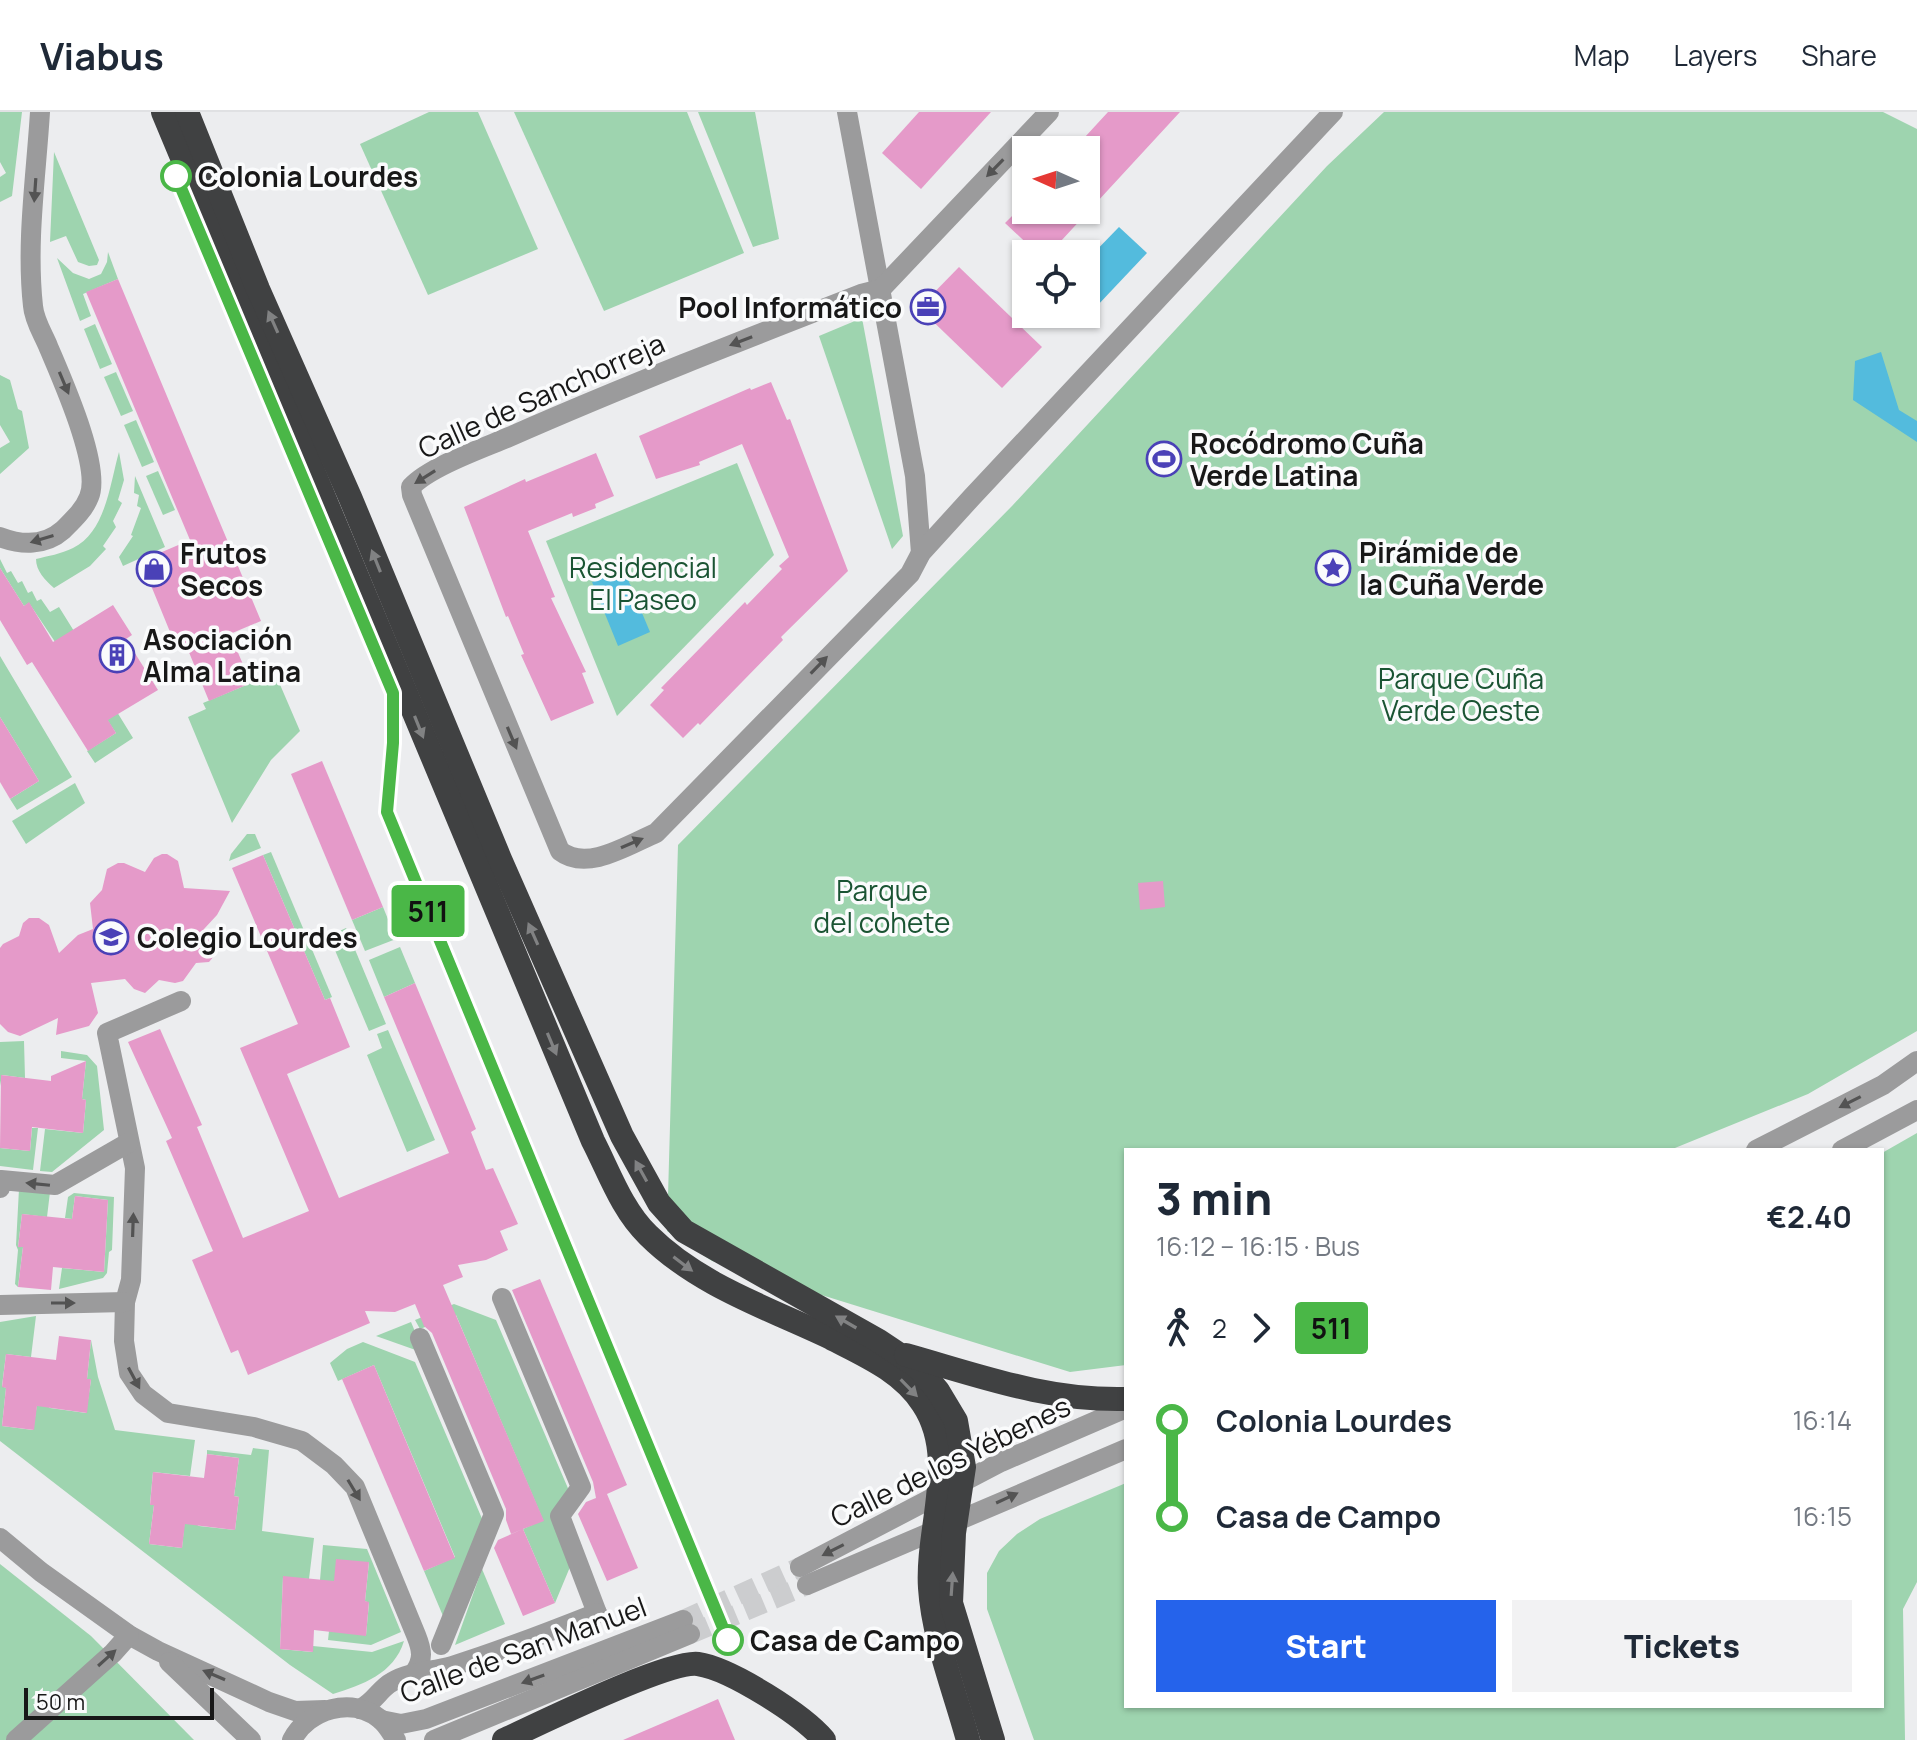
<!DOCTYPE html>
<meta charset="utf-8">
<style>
:root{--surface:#fff;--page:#f2f2f3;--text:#1f2937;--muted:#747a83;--line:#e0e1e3;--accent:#2563eb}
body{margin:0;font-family:Manrope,sans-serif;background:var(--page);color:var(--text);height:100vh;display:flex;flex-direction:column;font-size:30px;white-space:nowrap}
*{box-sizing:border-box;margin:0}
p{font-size:26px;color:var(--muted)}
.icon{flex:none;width:44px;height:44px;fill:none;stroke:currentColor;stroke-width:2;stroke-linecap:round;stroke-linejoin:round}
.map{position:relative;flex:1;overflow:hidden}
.details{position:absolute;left:1124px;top:1036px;width:760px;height:560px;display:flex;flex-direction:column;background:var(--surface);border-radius:0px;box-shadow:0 2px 6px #0004}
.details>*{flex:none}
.badge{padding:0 16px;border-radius:6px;font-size:28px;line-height:52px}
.needle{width:52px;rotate:273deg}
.tools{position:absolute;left:1012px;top:24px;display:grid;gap:16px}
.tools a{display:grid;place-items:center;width:88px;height:88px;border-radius:0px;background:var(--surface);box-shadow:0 2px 6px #0004;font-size:40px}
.scale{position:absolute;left:24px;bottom:20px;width:190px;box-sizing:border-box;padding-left:8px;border:4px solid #181818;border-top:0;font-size:22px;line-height:28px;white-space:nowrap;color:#181818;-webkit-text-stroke:6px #fafbfc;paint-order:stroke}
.map>.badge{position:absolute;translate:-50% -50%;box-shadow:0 0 0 4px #fff}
.legs{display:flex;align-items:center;gap:12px;height:88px;padding:0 32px;font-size:26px}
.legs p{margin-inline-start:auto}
.summary{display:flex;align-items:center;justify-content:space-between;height:136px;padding:0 32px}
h1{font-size:44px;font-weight:800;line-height:60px}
.cta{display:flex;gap:16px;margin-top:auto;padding:16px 32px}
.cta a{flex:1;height:92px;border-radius:0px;background:var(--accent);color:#fff;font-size:32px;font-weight:800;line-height:92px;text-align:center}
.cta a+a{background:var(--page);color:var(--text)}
ul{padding:0 32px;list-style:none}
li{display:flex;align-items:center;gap:28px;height:96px;font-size:30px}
li i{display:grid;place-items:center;width:12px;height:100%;margin:0 10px;background:currentColor}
li i::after{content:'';width:20px;height:20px;margin:-10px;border:6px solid;border-radius:50%;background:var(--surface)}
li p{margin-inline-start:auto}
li:first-child i{background:linear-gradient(#0000 50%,currentColor 0)}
li:last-child i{background:linear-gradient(currentColor 50%,#0000 0)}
header{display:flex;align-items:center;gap:48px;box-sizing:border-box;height:112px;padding:0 40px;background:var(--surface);border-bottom:2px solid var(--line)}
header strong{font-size:38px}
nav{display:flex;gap:44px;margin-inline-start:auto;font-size:28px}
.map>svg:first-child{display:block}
.green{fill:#9ed4af}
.water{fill:#53bbdd}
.building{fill:#e59ac9}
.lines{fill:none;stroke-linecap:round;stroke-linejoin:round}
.tertiary-tunnel{stroke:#cccdcf;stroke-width:20;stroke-dasharray:20 10;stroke-linecap:butt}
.pedestrian{stroke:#9b9b9c;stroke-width:20}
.minor{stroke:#9b9b9c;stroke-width:20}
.tertiary{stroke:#9b9b9c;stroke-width:20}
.motorway{stroke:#404142;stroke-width:24}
.oneway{fill:#535353}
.oneway2{fill:#818283}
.line-1-casing{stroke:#fff;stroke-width:18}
.line-1{stroke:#4ab747;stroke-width:12}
.stop-1-dot{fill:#fff;stroke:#4ab747;stroke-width:4}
.labels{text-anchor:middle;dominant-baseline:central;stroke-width:7;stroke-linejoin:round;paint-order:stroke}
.stop-label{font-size:28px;font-weight:bold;fill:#181818;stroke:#fafbfc;text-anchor:start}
.poi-label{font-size:28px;font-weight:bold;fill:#181818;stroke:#fafbfc;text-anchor:start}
.street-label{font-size:28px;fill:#181818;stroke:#fafbfc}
.park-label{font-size:28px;fill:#1a5433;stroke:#fafbfc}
</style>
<header>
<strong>Viabus</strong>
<nav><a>Map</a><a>Layers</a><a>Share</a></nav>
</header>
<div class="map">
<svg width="1917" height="1628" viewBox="0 0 1917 1628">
<rect width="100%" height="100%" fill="#ecedef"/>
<g class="green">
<path d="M0,0H22L12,84L0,90V65L6,61L0,50Z"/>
<path d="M429,0H478L538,137L428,183L360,32Z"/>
<path d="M514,0H687L744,141L604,199Z"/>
<path d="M698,0H755L779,127L753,135Z"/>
<path d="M1384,0H1883L1917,17V919L1808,982L1670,1038H1126V1253L1070,1260L712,1149L667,1119L678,733L1012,394L1327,54Z"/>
<path d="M54,40L99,148L97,153L89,154L78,150L66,124L50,130Z"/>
<path d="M108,140L118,167L83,182L91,204L80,209L57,146L73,161L89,167L101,162L107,150Z"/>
<path d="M862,206L903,424L892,437L819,224Z"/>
<path d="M95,212L112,252L100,257L84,217Z"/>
<path d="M116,260L133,299L121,304L104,265Z"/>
<path d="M0,263L10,268L18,297L22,299L29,336L0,362V336L10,330L0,313Z"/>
<path d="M136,308L154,350L142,355L124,313Z"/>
<path d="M119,340L124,368L118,388L122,391L113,409L116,415L103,434L106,437L90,454L54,476C45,468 36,459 36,447C48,444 61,442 73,436C106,420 110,371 119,340Z"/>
<path d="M737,351L774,443L617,604L546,429Z"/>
<path d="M158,359L175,398L163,403L146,364Z"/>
<path d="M135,364L165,435L123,454L119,445L133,424L131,423L141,396L137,394L139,383L134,381Z"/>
<path d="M0,447L7,461L11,459L18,471L22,469L28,481L32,479L37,489L41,487L50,500L59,495L87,540L82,543L133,626L95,651L87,639L116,621L29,491L24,494L0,456Z"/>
<path d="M0,544L72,665L17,698L10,687L39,669L0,605Z"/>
<path d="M275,561L300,619L271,648L232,711L188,605L206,597L203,591Z"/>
<path d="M75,671L85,691L26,732L12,709Z"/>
<path d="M247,722H255L261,736L229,749L231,742Z"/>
<path d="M271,740L332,885L325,888L263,743Z"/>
<path d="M383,795L396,827L365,839L352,808Z"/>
<path d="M346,816L386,912L369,919L329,824Z"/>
<path d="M400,835L415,871L384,885L369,848Z"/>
<path d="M388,918L435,1028L407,1040L367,943L382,936L377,922Z"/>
<path d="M24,929L25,966L2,963L0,974V930Z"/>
<path d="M61,939L87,943L97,954L104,1018L52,1060L40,1059L45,1017L83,1021L86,988L82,987L86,949L61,946Z"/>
<path d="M32,1016H38L33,1058L0,1054V1036L30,1039Z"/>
<path d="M1917,1021V1470L1903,1497L1905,1628H1034L987,1497V1461L999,1439L1017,1422L1040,1407L1126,1371V1594H1882V1041Z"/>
<path d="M19,1077L50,1080L47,1105L22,1102L18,1135H23L18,1175L15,1172L18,1138L16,1133Z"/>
<path d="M74,1081L114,1085L112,1138L109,1140L107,1161L103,1166L59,1177L62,1156L104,1160L108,1088L75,1084L72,1107L65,1106L68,1085Z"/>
<path d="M454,1192L496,1208L570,1381V1455L555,1491L523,1417L543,1408L456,1203L420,1217L415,1208Z"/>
<path d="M36,1204L31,1245L6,1242L2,1274L6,1276L2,1314L33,1318L38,1286L50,1296L86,1301L91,1268L87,1267L91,1228L98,1265L115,1318L195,1328L190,1364L153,1360L150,1392L154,1393L149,1432L182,1436L185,1405L199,1414L235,1418L239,1385L234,1384L239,1346L207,1342V1338L251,1343L253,1336L269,1338L262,1419L314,1426L309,1467L283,1465L280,1537L312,1540L313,1534L372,1540L404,1529C394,1562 362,1573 333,1582L290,1553L0,1329V1210Z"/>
<path d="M411,1210L424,1241L376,1224Z"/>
<path d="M363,1230L415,1250L483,1409L443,1504L424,1459L455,1445L374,1253L338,1269L330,1251L347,1237Z"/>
<path d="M323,1433L367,1437L401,1520L371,1533L328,1528L329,1519L366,1523L369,1491L365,1489L369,1450L333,1477L320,1468Z"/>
<path d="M0,1452L91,1524L194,1628H0Z"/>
<path d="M482,1457L505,1512L455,1533Z"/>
</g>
<g class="water">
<path d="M1119,115L1147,141L1096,195L1086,185V149Z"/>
<path d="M1881,240L1899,298L1917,309V330L1853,288L1855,249Z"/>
<path d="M624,458L650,520L618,534L592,470Z"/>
</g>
<g class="building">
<path d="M919,0H991L921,77L882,41Z"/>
<path d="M1108,0H1180L1049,142H1038L1005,111L1018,98H1086V38H1073Z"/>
<path d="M959,155L1042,235L1002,276L919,196Z"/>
<path d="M118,167L261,509L230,522L251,571L209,589L186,533L177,537L141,449L190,428L86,180Z"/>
<path d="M771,270L787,308L790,307L848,459L781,525L783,528L700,613L698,611L683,626L650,593L664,578L661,576L745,490L747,493L782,457L779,454L789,445L742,332L699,350L700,353L656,367L639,324L750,276L751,278Z"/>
<path d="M596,341L614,384L595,392L596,396L573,405L572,401L528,419L555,485L551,486L586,560L582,561L594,591L551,609L521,543L524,542L508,504L506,505L464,395L525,367L526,370Z"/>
<path d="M0,456L24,494L29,490L53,530L113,493L132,523L126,527L158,578L108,608L116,621L88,639L32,550L27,553L0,508Z"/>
<path d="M0,605L39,669L10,687L0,670Z"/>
<path d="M322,649L383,795L352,808L291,662Z"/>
<path d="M162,742H167L178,749L184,776L230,779L217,803L204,817L215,832L214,844L209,850L196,851L183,869L175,871L159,868L145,881L134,877L125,867L91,871L98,901L89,914L56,923L58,906L20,924L8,920L0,912V836L3,832L19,824L23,811L29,806H39L49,813L59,841L78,823L93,817L90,791L102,778L107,757L118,751H124L145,760L154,746Z"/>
<path d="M263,743L325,888L330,886L350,935L287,962L339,1086L449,1041L384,885L415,871L476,1017L471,1020L486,1058L493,1056L518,1112L500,1119L508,1138L486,1148L458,1153L463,1165L443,1173L544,1409L523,1417L555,1491L523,1504L494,1436L498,1428L523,1417L511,1422L506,1408V1397L432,1221L424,1214L415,1192L395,1200L365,1199L370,1211L248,1263L238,1238L231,1241L192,1148L213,1139L166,1029L172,1026L128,930L160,917L202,1013L197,1015L243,1126L309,1099L240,936L298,912L232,756Z"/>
<path d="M1163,769L1165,795L1140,798L1138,771Z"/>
<path d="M86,949L82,987L86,988L83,1021L32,1015L30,1039L0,1036L1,963L51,969V964Z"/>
<path d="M75,1084L108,1088L104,1160L53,1155L51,1178L18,1175L23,1135H18L22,1102L72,1107Z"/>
<path d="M540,1167L627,1373L607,1382L638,1456L607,1469L578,1402L586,1390L596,1386L593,1370L512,1178Z"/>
<path d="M59,1224L91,1228L87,1267H91L87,1301L37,1294L34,1318L2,1314L6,1276L2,1275L6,1242L56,1248Z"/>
<path d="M374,1253L455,1446L424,1459L342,1267Z"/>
<path d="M207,1342L239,1346L234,1384L239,1385L235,1418L185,1412L182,1436L149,1432L154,1393H150L153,1360L204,1366Z"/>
<path d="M336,1447L369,1450L365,1489L369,1490L366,1524L314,1518L313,1540L280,1537L283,1464L334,1469Z"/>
<path d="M718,1587L735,1628H623L686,1601Z"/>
</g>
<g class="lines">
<g class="tertiary-tunnel">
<path d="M683,1508L800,1455"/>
<path d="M690,1522L807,1473"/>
</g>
<g class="pedestrian">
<path d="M502,1186L581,1375L560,1404L597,1501"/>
<path d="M420,1226L494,1402L441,1533"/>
</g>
<g class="minor">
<path d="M847,0L915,364L921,441"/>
<path d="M1049,0L881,177L861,182C743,228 625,274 509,325C483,336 429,355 411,375L412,383L560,739C587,760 628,733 656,721L910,462L921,441L972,385L1333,0"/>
<path d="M0,425C21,433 45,434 63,418C73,408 84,398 89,385C102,355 61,265 48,234C43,222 34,208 33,194C26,130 36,65 40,0"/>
<path d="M181,889L107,921L135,1056L131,1168L125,1190L124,1229L129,1261L143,1282L168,1301L254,1315L302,1329L334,1353L355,1375L416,1523C422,1538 424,1547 414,1561"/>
<path d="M0,1076L1,1068L55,1073L128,1031"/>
<path d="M0,1193L125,1190"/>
<path d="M0,1426L41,1460L129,1523L158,1539L269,1590L295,1599L325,1598"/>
<path d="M169,1550L251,1628"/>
<path d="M16,1628L113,1541L129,1523"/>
</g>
<g class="tertiary">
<path d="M1756,1038L1883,973L1917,949"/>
<path d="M1842,1038L1917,998"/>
<path d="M800,1455L1001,1350L1126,1296"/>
<path d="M807,1473L1126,1337"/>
<path d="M360,1597C375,1590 379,1577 392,1570C410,1559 432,1560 452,1554C501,1539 549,1520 597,1501"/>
<path d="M381,1608L401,1612L426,1607L683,1508"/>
<path d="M292,1628C308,1597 352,1584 380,1607C387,1612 391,1621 396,1628"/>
<path d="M434,1628L690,1522"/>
</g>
<g class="motorway">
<path d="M163,0L593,1029C609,1060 622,1098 648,1123C698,1173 768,1196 831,1226C864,1243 902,1259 923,1292C959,1346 926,1416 930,1476C933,1525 955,1580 968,1628"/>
<path d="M187,0L258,177L350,385L500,747L622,1024L659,1091L684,1119L879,1229L918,1255L938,1279L956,1309L964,1355L954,1421L951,1491L993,1628"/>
<path d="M906,1243C981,1264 1047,1289 1126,1287"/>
<path d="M504,1628C539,1612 668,1548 698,1552C731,1557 803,1603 824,1628"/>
</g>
</g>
<defs><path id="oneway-solid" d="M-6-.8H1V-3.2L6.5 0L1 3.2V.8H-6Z" transform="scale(2)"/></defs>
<g class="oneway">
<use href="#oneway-solid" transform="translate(995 56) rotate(134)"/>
<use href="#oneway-solid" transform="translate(35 78) rotate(94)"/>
<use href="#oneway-solid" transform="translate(741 229) rotate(159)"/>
<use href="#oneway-solid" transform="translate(64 271) rotate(67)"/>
<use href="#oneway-solid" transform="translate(425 365) rotate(148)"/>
<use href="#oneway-solid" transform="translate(42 427) rotate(163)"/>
<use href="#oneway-solid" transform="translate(819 553) rotate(-46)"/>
<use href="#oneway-solid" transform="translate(512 626) rotate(67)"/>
<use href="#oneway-solid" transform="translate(632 731) rotate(-23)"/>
<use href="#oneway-solid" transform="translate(1850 990) rotate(153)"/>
<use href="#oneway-solid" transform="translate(38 1072) rotate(-174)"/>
<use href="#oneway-solid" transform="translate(133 1113) rotate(-88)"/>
<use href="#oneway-solid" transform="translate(63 1191)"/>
<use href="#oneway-solid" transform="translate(134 1266) rotate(62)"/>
<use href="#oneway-solid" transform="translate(354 1378) rotate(59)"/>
<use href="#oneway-solid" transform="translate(1007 1386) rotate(-25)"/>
<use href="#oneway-solid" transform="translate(833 1438) rotate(153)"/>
<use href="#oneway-solid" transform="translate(107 1546) rotate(-42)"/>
<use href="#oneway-solid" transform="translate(214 1563) rotate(-157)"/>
<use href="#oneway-solid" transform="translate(533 1567) rotate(160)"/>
</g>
<g class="oneway2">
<use href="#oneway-solid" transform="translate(273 210) rotate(-114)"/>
<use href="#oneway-solid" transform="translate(376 449) rotate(-112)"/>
<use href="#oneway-solid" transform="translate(419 615) rotate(68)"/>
<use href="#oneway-solid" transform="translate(533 822) rotate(-114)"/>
<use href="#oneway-solid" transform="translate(552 932) rotate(67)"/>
<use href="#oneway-solid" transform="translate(641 1059) rotate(-119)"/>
<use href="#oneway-solid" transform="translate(683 1152) rotate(37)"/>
<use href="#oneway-solid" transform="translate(846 1210) rotate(-150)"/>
<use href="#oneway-solid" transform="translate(909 1276) rotate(46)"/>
<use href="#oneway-solid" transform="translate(952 1472) rotate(-86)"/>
</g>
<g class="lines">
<g class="line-1-casing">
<path id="line-1" d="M176,64L393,581V631L387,700L728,1528"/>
</g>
<use href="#line-1" class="line-1"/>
</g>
<defs>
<g id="office-ring" transform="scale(1.8)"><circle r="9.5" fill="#fafbfc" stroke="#4a41b7" stroke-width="1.5"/><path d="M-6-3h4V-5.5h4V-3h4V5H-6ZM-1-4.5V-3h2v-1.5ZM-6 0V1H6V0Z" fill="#4a41b7"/></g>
<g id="stadium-ring" transform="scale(1.8)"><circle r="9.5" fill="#fafbfc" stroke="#4a41b7" stroke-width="1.5"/><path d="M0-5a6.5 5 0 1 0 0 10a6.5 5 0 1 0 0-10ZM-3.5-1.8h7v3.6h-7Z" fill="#4a41b7"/></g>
<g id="sight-ring" transform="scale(1.8)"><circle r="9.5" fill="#fafbfc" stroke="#4a41b7" stroke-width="1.5"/><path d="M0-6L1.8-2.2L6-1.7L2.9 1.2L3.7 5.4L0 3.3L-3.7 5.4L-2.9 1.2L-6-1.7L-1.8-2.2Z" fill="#4a41b7"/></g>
<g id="shop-ring" transform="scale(1.8)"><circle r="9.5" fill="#fafbfc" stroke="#4a41b7" stroke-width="1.5"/><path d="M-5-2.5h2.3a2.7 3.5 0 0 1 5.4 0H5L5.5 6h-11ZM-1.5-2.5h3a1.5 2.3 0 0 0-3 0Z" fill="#4a41b7"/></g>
<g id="building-ring" transform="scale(1.8)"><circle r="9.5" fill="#fafbfc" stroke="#4a41b7" stroke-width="1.5"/><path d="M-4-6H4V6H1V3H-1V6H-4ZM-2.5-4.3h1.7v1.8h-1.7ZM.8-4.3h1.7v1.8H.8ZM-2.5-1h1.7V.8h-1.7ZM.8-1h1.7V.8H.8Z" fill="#4a41b7"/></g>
<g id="school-ring" transform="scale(1.8)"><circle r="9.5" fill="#fafbfc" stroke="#4a41b7" stroke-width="1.5"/><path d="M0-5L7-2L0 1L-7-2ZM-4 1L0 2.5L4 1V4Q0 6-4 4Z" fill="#4a41b7"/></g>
</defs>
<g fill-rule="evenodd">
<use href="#office-ring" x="928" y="195"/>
<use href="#stadium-ring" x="1164" y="347"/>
<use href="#sight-ring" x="1333" y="456"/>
<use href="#shop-ring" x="154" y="457"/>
<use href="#building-ring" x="117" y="543"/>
<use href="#school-ring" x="111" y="825"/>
</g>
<g class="stop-1-dot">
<circle cx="176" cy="64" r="14"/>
<circle cx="728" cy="1528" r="14"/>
</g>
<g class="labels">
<g class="stop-label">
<text x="198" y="64">Colonia Lourdes</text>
<text x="750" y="1528">Casa de Campo</text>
</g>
<g class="poi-label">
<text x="902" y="195" text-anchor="end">Pool Informático</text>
<text x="1190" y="331">Rocódromo Cuña<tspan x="1190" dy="32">Verde Latina</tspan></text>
<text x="1359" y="440">Pirámide de<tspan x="1359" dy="32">la Cuña Verde</tspan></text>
<text x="180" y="441">Frutos<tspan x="180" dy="32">Secos</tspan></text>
<text x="143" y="527">Asociación<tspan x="143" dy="32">Alma Latina</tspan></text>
<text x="137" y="825">Colegio Lourdes</text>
</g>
<g class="street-label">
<text transform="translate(541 283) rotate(-24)">Calle de Sanchorreja</text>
<text transform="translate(950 1349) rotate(-26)">Calle de los Yébenes</text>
<text transform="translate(523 1537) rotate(-20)">Calle de San Manuel</text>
</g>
<g class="park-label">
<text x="643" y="455">Residencial<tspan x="643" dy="32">El Paseo</tspan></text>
<text x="1461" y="566">Parque Cuña<tspan x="1461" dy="32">Verde Oeste</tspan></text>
<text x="882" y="778">Parque<tspan x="882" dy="32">del cohete</tspan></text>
</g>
</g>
</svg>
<div class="tools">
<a><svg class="needle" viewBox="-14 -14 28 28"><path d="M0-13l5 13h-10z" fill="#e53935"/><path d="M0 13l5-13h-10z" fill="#747a83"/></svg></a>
<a><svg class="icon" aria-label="locate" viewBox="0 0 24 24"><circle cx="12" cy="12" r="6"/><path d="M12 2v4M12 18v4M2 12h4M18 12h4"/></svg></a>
</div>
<div class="scale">50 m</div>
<b class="badge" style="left:428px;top:799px;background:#4ab747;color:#111">511</b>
<section class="details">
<div class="summary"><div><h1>3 min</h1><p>16:12 – 16:15 · Bus</p></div><b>€2.40</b></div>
<div class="legs"><svg class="icon" aria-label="walk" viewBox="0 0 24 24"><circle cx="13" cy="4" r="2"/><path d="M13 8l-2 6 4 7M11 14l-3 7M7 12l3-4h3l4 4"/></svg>2<svg class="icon" aria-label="forward" viewBox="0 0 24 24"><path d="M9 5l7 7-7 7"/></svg><b class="badge" style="background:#4ab747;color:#111">511</b></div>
<ul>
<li><i style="color:#4ab747"></i><b>Colonia Lourdes</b><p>16:14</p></li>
<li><i style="color:#4ab747"></i><b>Casa de Campo</b><p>16:15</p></li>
</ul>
<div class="cta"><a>Start</a><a>Tickets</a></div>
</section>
</div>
